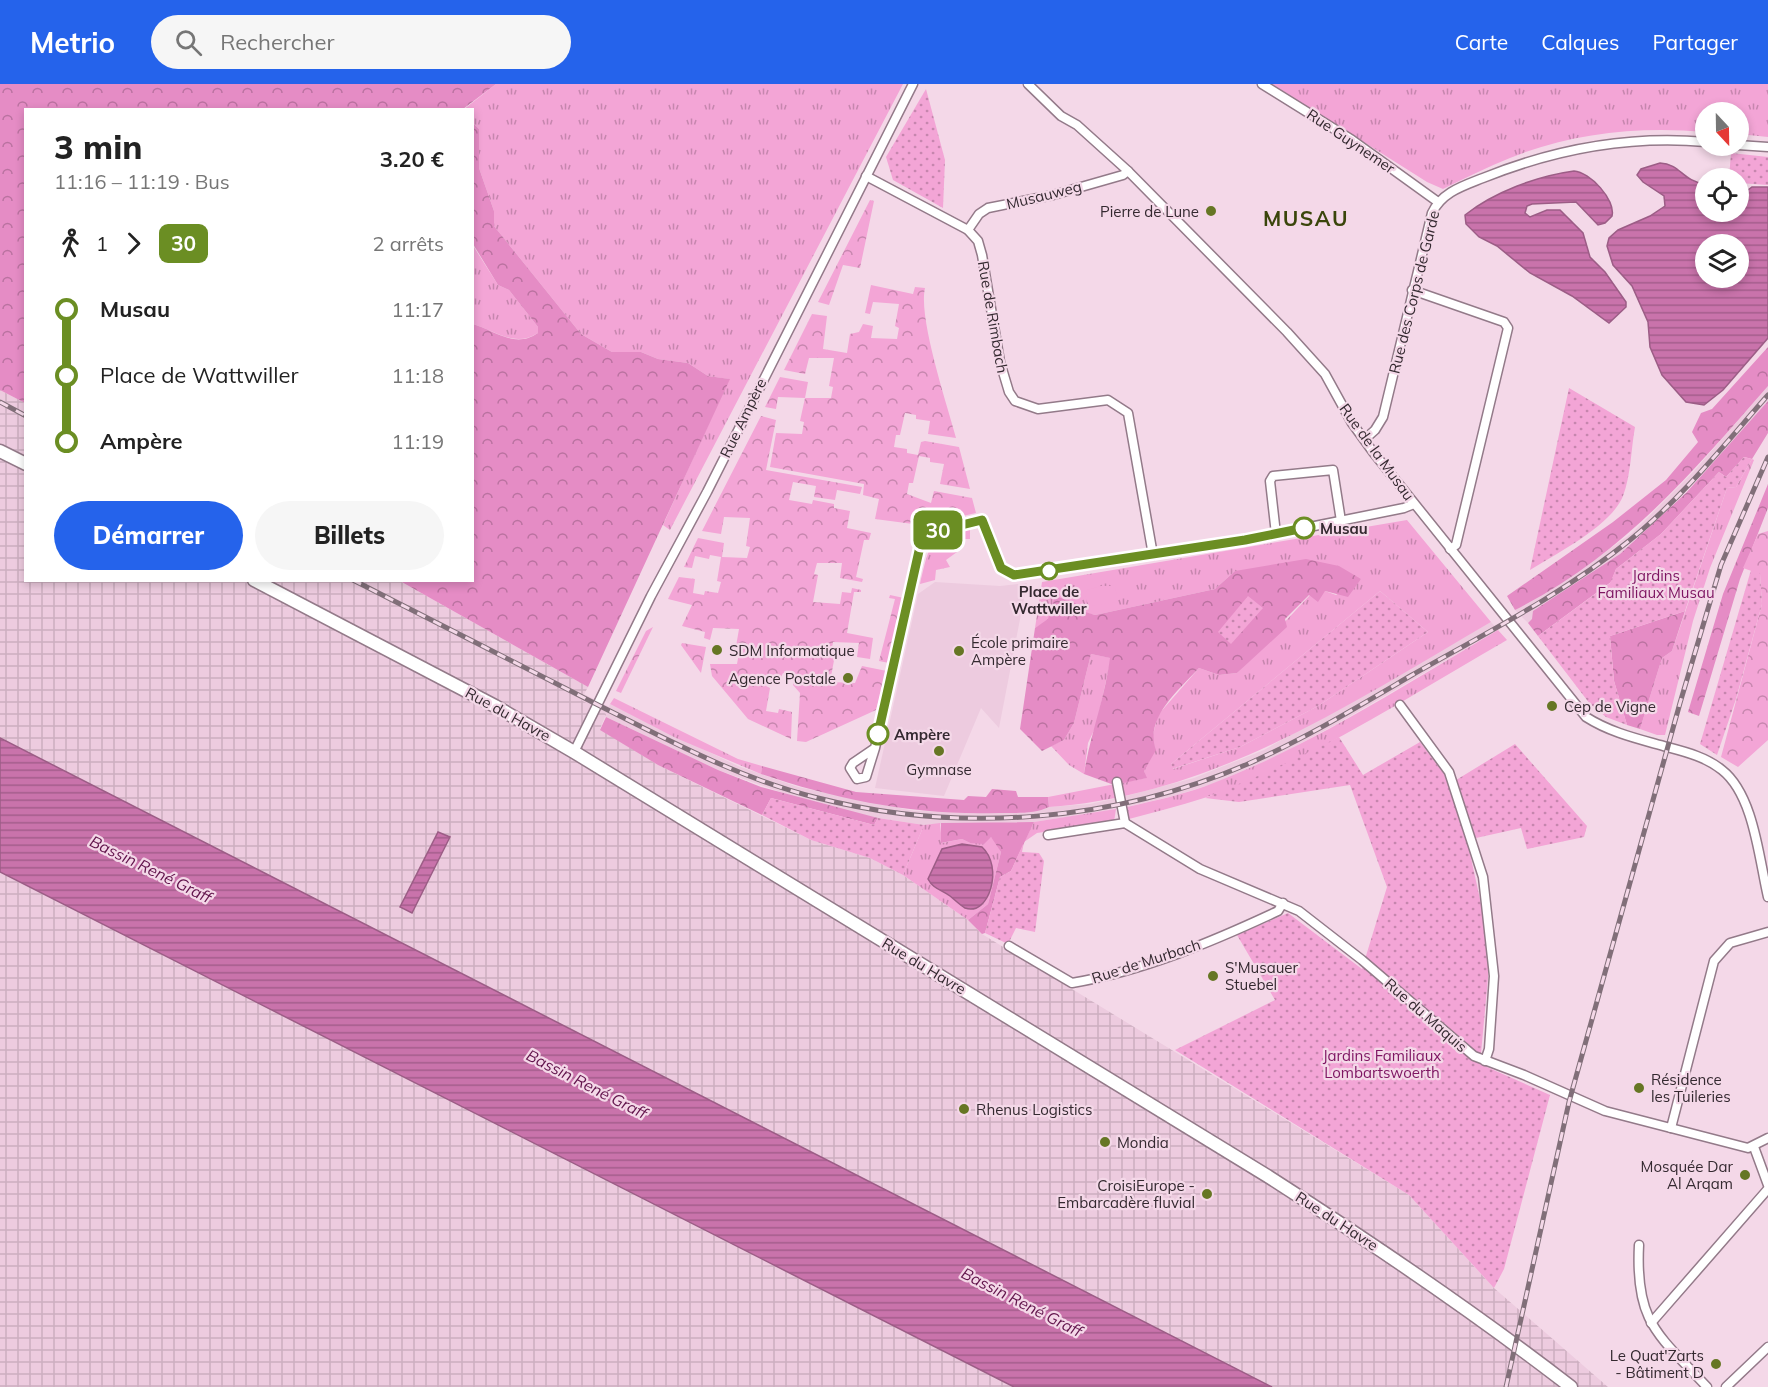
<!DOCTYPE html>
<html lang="fr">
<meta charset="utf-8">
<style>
:root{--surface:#fff;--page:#f6f6f6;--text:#222;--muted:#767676;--accent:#2563eb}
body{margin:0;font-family:Mulish,sans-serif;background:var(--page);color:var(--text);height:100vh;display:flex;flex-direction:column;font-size:22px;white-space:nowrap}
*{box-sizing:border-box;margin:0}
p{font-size:20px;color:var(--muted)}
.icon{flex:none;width:33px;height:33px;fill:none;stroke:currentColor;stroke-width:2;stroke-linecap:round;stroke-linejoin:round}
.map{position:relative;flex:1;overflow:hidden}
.side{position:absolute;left:24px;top:24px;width:450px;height:474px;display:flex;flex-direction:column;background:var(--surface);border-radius:0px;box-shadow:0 3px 9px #0003}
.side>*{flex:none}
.badge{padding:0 12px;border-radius:9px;font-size:21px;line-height:39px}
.needle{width:39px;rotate:158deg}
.fabs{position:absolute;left:1695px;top:18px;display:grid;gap:12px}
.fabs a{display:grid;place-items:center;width:54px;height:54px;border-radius:50%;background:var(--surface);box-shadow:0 3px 9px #0003;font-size:30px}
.map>.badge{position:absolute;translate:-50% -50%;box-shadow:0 0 0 3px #fff}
.legs{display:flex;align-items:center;gap:9px;height:66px;padding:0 30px;font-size:20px}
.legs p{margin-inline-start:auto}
.overview{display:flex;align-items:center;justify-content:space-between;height:102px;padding:0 30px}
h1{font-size:33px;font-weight:800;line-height:45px}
.cta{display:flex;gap:12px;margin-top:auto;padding:12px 30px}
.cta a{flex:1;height:69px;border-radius:36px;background:var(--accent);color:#fff;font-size:24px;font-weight:800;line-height:69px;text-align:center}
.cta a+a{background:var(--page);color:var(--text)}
ul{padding:0 30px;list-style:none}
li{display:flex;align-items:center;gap:21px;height:66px;font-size:22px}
li i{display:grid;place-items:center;width:9px;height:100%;margin:0 8px;background:currentColor}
li i::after{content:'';width:15px;height:15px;margin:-8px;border:4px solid;border-radius:50%;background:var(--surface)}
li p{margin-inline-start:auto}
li:first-child i{background:linear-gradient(#0000 50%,currentColor 0)}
li:last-child i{background:linear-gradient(currentColor 50%,#0000 0)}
header{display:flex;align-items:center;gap:36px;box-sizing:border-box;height:84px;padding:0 30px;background:var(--accent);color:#fff}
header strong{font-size:28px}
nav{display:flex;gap:33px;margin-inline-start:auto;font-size:21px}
.search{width:420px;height:54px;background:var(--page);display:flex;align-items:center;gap:15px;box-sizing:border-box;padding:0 21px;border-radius:33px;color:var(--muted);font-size:22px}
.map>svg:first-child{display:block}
.built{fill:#edcbdf}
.industrial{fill:url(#industrial-grid)}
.grass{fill:url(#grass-tufts);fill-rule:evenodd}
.forest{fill:url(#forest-crowns)}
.park{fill:url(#park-crowns)}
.garden{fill:url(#garden-dots)}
.pitch{fill:#f3a5d6}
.water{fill:url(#water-rules);stroke:#9c5d86;stroke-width:1.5;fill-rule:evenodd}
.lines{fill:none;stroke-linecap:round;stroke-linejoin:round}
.street-casing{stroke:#937a89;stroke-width:11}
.secondary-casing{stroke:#937a89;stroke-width:15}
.street{stroke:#fff;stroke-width:8}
.secondary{stroke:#fff;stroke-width:12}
.rail-casing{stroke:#816f79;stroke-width:5}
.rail{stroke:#f4d8e8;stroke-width:3;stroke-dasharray:9;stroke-linecap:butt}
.line-1-casing{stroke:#fff;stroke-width:14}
.line-1{stroke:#6b8e23;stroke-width:9}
.poi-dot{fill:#667624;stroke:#f4d8e8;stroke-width:2}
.stop-1-dot{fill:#fff;stroke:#6b8e23;stroke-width:3}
.labels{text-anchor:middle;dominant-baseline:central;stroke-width:4.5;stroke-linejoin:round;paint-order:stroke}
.street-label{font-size:15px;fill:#342930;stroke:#f4d8e8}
.poi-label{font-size:15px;fill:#342930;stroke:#f4d8e8;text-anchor:start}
.stop-label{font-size:15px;font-weight:bold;fill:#342930;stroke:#f4d8e8;text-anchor:start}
.park-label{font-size:15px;fill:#7e1562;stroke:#f4d8e8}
.water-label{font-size:16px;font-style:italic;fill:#61134b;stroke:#f4d8e8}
.district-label{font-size:21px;font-weight:bold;letter-spacing:1.5px;fill:#3a450b;stroke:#f4d8e8}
</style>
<header>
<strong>Metrio</strong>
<div class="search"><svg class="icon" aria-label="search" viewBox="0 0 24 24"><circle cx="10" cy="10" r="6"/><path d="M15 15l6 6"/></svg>Rechercher</div>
<nav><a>Carte</a><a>Calques</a><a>Partager</a></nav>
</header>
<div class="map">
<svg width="1768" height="1303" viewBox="0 0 1768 1303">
<defs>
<pattern id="industrial-grid" width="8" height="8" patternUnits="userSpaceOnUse" patternTransform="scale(1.5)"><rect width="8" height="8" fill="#edcbdf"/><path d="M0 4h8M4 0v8" fill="none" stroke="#ccaec0"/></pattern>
<pattern id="grass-tufts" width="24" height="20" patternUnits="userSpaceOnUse" patternTransform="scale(1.5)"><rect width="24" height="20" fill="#f3a5d6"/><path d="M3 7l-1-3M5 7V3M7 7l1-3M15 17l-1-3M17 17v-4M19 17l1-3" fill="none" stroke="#c686ae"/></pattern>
<pattern id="forest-crowns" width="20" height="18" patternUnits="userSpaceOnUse" patternTransform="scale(1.5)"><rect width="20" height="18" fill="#e58cc5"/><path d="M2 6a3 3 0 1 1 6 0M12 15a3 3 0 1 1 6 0" fill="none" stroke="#ba72a0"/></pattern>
<pattern id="park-crowns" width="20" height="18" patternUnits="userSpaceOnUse" patternTransform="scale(1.5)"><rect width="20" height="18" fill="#f3a5d6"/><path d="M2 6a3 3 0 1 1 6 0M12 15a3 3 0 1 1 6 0" fill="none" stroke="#c686ae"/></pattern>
<pattern id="garden-dots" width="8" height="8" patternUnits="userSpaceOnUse" patternTransform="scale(1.5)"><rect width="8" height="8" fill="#f3a5d6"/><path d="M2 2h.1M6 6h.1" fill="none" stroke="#c686ae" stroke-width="1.8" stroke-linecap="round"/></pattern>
<pattern id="water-rules" width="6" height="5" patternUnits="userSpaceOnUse" patternTransform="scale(1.5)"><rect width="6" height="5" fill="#c973ab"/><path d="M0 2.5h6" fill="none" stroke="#a45e8c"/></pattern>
</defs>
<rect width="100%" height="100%" fill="#f4d8e8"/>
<g class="built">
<path d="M1768,302V317L1711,382L1620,470L1528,539L1515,526L1591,478L1632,449L1694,387Z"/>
<path d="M935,498L1000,502L1027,499L999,644L981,624L944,712L875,704L918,510Z"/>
<path d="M1491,538L1498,546L1335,641L1277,672L1215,699L1174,712L1112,726L1034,738L924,741L878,734L809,718L718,686L606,633L581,617L584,610L609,623L610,620L738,682L798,703L914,727L1026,729L1049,723L1090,720L1126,712L1194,694L1264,666Z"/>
</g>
<path class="industrial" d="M0,306L25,319L26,496L400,497L588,603L581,616L606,630L600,645L658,681L811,756L870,774L903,791L968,836L982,850L1409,1111L1494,1204L1608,1303H0Z"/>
<g class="grass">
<path d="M496,0H903L670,446L663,441L729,295L708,292L688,279L658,275L641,268H612L581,250L494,142V127L479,84V45L473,39L472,26H463Z"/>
<path d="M1272,0H1768V53L1739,50L1738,28H1706L1705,48C1640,42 1571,49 1510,74C1488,83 1465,94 1443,105L1427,98Z"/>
<path d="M472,160L498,201L509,206L538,243V249C514,264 496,247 473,240Z"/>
<path d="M1752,375L1754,376L1710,484L1693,537L1665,651H1657L1640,645L1662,574L1672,567L1727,404L1736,403Z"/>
<path d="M1407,436L1491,538C1351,619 1216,711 1049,723L1048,713L1146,694L1144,687L1158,631L1199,584L1219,591L1237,589L1310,511L1325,507L1336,511L1361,495L1235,487L1215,505L1095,531C1074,524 1053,532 1035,544L1042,498ZM1380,507L1428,548L1318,622L1240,663L1173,685L1171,680Z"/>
<path d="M970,444V455H959L957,468L946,476L950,483L936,486L935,496L920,500C930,460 927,456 970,444Z"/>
<path d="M1498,546L1507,556C1409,612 1311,678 1204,714C1179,722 1154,728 1129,735L1127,723C1157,716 1187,710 1216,698C1316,659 1406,600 1498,546Z"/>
<path d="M1091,570L1111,574L1096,642L1088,659L1084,690L1069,681L1051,662L1064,656L1074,639Z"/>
<path d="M614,614L738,675L762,682L761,690L676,654L610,620Z"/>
<path d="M1116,725L1114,738L1037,749L1024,758L1034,738Z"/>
<path d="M940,739L942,759L962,755L970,759L991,753L995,756L1001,768L988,820L968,836L903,791L924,741Z"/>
</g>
<g class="forest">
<path d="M0,0H496L463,25L26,26L25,319L0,306Z"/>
<path d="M473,39L479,45V84L494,127V142L581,250L612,268H641L658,275L688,279L708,292L730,295L588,603L400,497L472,496L473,240C496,247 515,265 538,249V243L509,206L498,201L473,160Z"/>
<path d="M1768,263V302C1691,390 1622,472 1515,526L1507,512L1613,438L1666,396L1698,358L1692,348L1701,329L1712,325Z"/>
<path d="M1768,317V349L1752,375L1744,373L1726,393L1719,388L1661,450L1616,485L1611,498L1538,552L1528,539L1532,535L1533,527L1620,470L1686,409Z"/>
<path d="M1768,400V424L1740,495L1699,632L1688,628L1723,510Z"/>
<path d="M1306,475L1339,482L1361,495L1348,513L1325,507L1318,518L1309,511L1285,535L1287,543L1237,589L1219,591L1199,584C1179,606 1144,634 1156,666L1144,687L1147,694L1114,701L1084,690C1090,651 1105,614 1110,574L1091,570L1074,639L1064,656L1042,667L1020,645L1035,544L1048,535L1055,512L1081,521L1082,527L1095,531L1215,505L1235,487Z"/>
<path d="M1685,527L1672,567L1662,574L1640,645L1627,641L1614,597L1610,552Z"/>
<path d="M606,633L718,686L761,703L878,734L874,741L771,714L762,731L658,681L600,646Z"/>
<path d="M762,682L856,708L964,716L968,712L986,713L992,705L1016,707L1018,713H1048L1049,723C1034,730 1016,729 999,729C918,732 837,716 761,690Z"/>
<path d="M1034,738L1011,787L1000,793L985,849L982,850L968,836L988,820L1001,768L991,753L984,760L970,759L962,755L941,759V739Z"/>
</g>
<g class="park">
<path d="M870,116L874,117L860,184L843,181L829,221L818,218Z"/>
<path d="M871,201L913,210L915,203L925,204C918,234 947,320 956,354L928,350L930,337L916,335V331L905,329L900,351H896L894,363L907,365V369L918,371L921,358L925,357L959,363L970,405L940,400L944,380L930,378V374L919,372L913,399H909L907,410L931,419L934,407L972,414L976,429L919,442L918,447L913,446V440L875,435L879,415L863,411L864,400L770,383L776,349L802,350L804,338L800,337L805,314L778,313L776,325L765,323L780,293L808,298L805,314H831L833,303L829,302L834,274H809L805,290L784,286L812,230L827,232L823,265L847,269L850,250L859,248L863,240L873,242L871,254L897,255L899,244L895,242L899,220L873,218L870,230L865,229Z"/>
<path d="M761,332L776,336L766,386L862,403L860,410L837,406L835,416L814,413L816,402L793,398L789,416L812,420L813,416L834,420V424L850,427L847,444L871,449L869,456H864L856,493L863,495L862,498L840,494L842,479H817L814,490L818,491L813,518L840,520L842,508L851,509L852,504L861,506V508H854L847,549L873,554L870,575L857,573L859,559L833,558L831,570L835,571L830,598L855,599L862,582L887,587L876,626L806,658L797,657L800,609L793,601L794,592L783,589L781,593L768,591L766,602L770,604L766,627L778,629L779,625L792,628L791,655L748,635L712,592L710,580H737L739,569L735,568L739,545L713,544L710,556L704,554L705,548L682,542L692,521L668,515L679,493L695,495L693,509L704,511L705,507L718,509L721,498L717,497L721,473L710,471L709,475L695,472L692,484L684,483L698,454L724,459L722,473L747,474L750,463L746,462L750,434L724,433L721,450L702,447Z"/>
<path d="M1768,447V656L1738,683L1721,673L1762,520L1760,490L1743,484L1758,450Z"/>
<path d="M890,511L904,514L889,579L879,577L895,515L889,514Z"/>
<path d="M653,543L621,609L616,607L646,547Z"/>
<path d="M682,559L706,563L701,589L681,561Z"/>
</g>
<g class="garden">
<path d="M926,5L945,76L943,124L893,96L886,73Z"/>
<path d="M1731,69L1768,73V101L1739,99L1738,94H1729Z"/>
<path d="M1569,304L1635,343C1631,365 1631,391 1623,412C1611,442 1557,469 1530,486Z"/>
<path d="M1744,373L1752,375L1736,403L1727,404L1685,527L1610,552L1614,597L1627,641L1606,633L1590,620L1538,552L1610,499L1616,485L1661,450L1719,388L1726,393Z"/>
<path d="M1751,486L1760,489L1762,520L1736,615L1717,671L1700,660Z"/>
<path d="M1380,507L1428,548L1318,622L1240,663L1172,685L1171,680Z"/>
<path d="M1248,512L1263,524L1231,560L1218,548Z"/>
<path d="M1339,653L1363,691L1420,658L1444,690L1448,701L1515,660L1587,742L1584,753L1527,765L1521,744L1467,756L1485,838L1489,883L1480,980L1550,1011L1504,1185L1494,1204L1409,1111L1175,966L1275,916L1237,851L1288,829L1362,885L1387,803L1350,701L1239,718L1205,714L1270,687Z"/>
<path d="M771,714L874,741L878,734L924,741L903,791L870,774L811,756L762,731Z"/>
<path d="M1024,758L1022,768L1039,769L1044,777L1035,848L1016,844L1008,860L985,849L1000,793L1011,787Z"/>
</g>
<path class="pitch" d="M1101,502H1115L1118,518L1089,522L1085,513L1087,506Z"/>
<g class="water">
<path d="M1660,79C1681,80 1682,97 1705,100L1706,128H1738L1739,109H1744L1752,103H1768V254L1723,306L1704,321L1686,318L1662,291L1650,263L1648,238L1632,202L1613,181L1607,162L1609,154L1618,146L1650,132L1665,122L1664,112L1643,98L1637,91L1641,85ZM1738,160V194H1706V160Z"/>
<path d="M1574,87C1590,88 1616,116 1612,132L1605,139L1598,141L1576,118L1532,120L1527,122L1525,129L1530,133L1547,126H1560L1583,149L1590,173L1605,188L1626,218V223L1609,239L1572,212L1530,189L1497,162L1479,153L1466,140L1465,131C1494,108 1537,92 1574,87Z"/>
<path d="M0,654L1272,1303H1014L0,788Z"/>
<path d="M438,748L450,753L412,829L400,823Z"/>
<path d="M962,760L982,763C1004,783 989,833 965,824C960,821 955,816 950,812C942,806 933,805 928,795L942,765Z"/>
</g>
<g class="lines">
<g class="street-casing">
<g id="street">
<path d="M1028,0L1061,32L1077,41L1128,87L1287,248L1325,290L1352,339L1373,368L1586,633C1611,649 1639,655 1667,663C1686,668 1706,673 1722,686C1754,711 1759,775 1768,813"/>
<path d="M1262,0L1352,56L1438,118"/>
<path d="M1738,61L1768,63"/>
<path d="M866,92L968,146L978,157L982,171L1000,278L1009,308L1015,317L1038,325L1108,316L1128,329L1153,471"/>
<path d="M968,146L979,130L988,124L1053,111L1123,91L1128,87"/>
<path d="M1412,206L1504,238L1508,244L1456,461L1450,465"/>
<path d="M1365,355L1375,346L1383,333L1432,129C1442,108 1463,102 1483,94C1555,65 1628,51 1706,58"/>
<path d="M1276,450L1270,397L1273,392L1333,386L1341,437"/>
<path d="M1400,621L1449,688L1483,793L1494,892L1489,965L1485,977"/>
<path d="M875,664L866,693L857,695L850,684L853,679L875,664L921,458L929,449L982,436L1001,484L1014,491L1245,456L1404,424L1414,420"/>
<path d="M574,668L651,512L707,408L913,0"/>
<path d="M1117,698L1125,739"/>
<path d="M1048,751L1125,739L1200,785L1299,827L1362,876L1474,972L1524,991L1605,1027L1748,1064L1768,1054"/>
<path d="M1009,862L1072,899C1143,887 1214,857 1278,827L1283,819"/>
<path d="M1671,1044L1714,877L1730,859L1768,848"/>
<path d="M1754,1063L1768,1101"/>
<path d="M1639,1161C1635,1239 1658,1250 1707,1303"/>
<path d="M1651,1239L1768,1105"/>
<path d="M1726,1303L1768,1263"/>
</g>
</g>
<g class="secondary-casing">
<g id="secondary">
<path d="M0,367L26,380"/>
<path d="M254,496L495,622L574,668L1269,1093C1372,1159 1474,1228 1571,1303"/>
</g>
</g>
<use href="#street" class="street"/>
<use href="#secondary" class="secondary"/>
<g class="rail-casing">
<g id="rail">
<path d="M0,318L26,332"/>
<path d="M353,496C437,539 520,581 604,624C674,659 741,695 818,714C960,750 1115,738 1250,679C1306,654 1359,622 1412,591C1486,549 1563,510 1630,456C1682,414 1724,361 1768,311"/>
<path d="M1506,1303L1569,1018L1680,619L1721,481L1768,373"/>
</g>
</g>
<use href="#rail" class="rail"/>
</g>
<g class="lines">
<g class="line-1-casing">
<path id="line-1" d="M878,650L921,458L929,449L982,436L1001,484L1014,491L1245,456L1304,444"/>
</g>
<use href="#line-1" class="line-1"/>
</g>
<g class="poi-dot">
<circle cx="1211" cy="127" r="6"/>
<circle cx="717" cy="566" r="6"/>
<circle cx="959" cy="567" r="6"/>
<circle cx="848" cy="594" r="6"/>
<circle cx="1552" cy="622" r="6"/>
<circle cx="939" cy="667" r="6"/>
<circle cx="1213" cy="892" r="6"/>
<circle cx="1639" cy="1004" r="6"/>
<circle cx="964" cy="1025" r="6"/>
<circle cx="1105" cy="1058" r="6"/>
<circle cx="1745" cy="1091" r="6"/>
<circle cx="1207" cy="1110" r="6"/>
<circle cx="1716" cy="1280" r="6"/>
</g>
<g class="stop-1-dot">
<circle cx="1304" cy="444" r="10"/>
<circle cx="1049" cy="487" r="8"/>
<circle cx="878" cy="650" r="10"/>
</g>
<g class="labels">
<g class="street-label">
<text transform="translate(1351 57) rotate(34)">Rue Guynemer</text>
<text transform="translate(1044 111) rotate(-14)">Musauweg</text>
<text transform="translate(1414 208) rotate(-76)">Rue des Corps de Garde</text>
<text transform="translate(993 233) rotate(80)">Rue de Rimbach</text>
<text transform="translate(743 334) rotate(-64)">Rue Ampère</text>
<text transform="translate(1377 368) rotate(54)">Rue de la Musau</text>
<text transform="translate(508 630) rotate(29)">Rue du Havre</text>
<text transform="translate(1146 877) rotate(-18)">Rue de Murbach</text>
<text transform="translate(924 882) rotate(31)">Rue du Havre</text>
<text transform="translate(1426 931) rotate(41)">Rue du Maquis</text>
<text transform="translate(1337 1137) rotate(33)">Rue du Havre</text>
</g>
<g class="poi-label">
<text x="1199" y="127" text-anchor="end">Pierre de Lune</text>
<text x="971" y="558">École primaire<tspan x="971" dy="17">Ampère</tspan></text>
<text x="729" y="566">SDM Informatique</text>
<text x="836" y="594" text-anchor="end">Agence Postale</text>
<text x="1564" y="622">Cep de Vigne</text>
<text x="939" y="685" text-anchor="middle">Gymnase</text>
<text x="1225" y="883">S'Musauer<tspan x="1225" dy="17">Stuebel</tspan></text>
<text x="1651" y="995">Résidence<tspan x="1651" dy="17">les Tuileries</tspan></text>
<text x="976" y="1025">Rhenus Logistics</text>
<text x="1117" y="1058">Mondia</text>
<text x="1733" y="1082" text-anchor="end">Mosquée Dar<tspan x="1733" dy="17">Al Arqam</tspan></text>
<text x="1195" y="1101" text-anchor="end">CroisiEurope -<tspan x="1195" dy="17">Embarcadère fluvial</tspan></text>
<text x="1704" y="1271" text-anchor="end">Le Quat'Zarts<tspan x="1704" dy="17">- Bâtiment D</tspan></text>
</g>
<g class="stop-label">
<text x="1320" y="444">Musau</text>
<text x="1049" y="507" text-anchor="middle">Place de<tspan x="1049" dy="17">Wattwiller</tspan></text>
<text x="894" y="650">Ampère</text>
</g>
<g class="park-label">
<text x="1656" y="491">Jardins<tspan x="1656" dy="17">Familiaux Musau</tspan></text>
<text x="1382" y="971">Jardins Familiaux<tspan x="1382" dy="17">Lombartswoerth</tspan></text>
</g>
<g class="water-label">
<text transform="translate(151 785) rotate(26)">Bassin René Graff</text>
<text transform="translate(587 1000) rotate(27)">Bassin René Graff</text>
<text transform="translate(1022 1218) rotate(27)">Bassin René Graff</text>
</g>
<g class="district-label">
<text x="1306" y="134">MUSAU</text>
</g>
</g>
</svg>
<div class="fabs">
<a><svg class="needle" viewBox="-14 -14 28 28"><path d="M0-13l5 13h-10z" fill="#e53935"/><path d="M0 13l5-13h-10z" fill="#767676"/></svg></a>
<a><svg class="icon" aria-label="locate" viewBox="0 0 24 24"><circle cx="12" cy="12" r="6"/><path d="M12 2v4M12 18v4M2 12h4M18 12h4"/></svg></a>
<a><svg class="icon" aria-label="layers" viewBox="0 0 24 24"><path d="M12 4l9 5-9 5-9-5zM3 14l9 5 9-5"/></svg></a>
</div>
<b class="badge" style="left:938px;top:446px;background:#6b8e23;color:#fff">30</b>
<section class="side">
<div class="overview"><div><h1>3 min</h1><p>11:16 – 11:19 · Bus</p></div><b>3.20 €</b></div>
<div class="legs"><svg class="icon" aria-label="walk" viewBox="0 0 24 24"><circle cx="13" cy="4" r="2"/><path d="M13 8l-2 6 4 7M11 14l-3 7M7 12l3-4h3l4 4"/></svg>1<svg class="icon" aria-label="forward" viewBox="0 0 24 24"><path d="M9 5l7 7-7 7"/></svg><b class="badge" style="background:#6b8e23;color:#fff">30</b><p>2 arrêts</p></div>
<ul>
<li><i style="color:#6b8e23"></i><b>Musau</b><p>11:17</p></li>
<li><i style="color:#6b8e23"></i><span>Place de Wattwiller</span><p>11:18</p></li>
<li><i style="color:#6b8e23"></i><b>Ampère</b><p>11:19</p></li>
</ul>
<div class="cta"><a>Démarrer</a><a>Billets</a></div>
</section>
</div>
